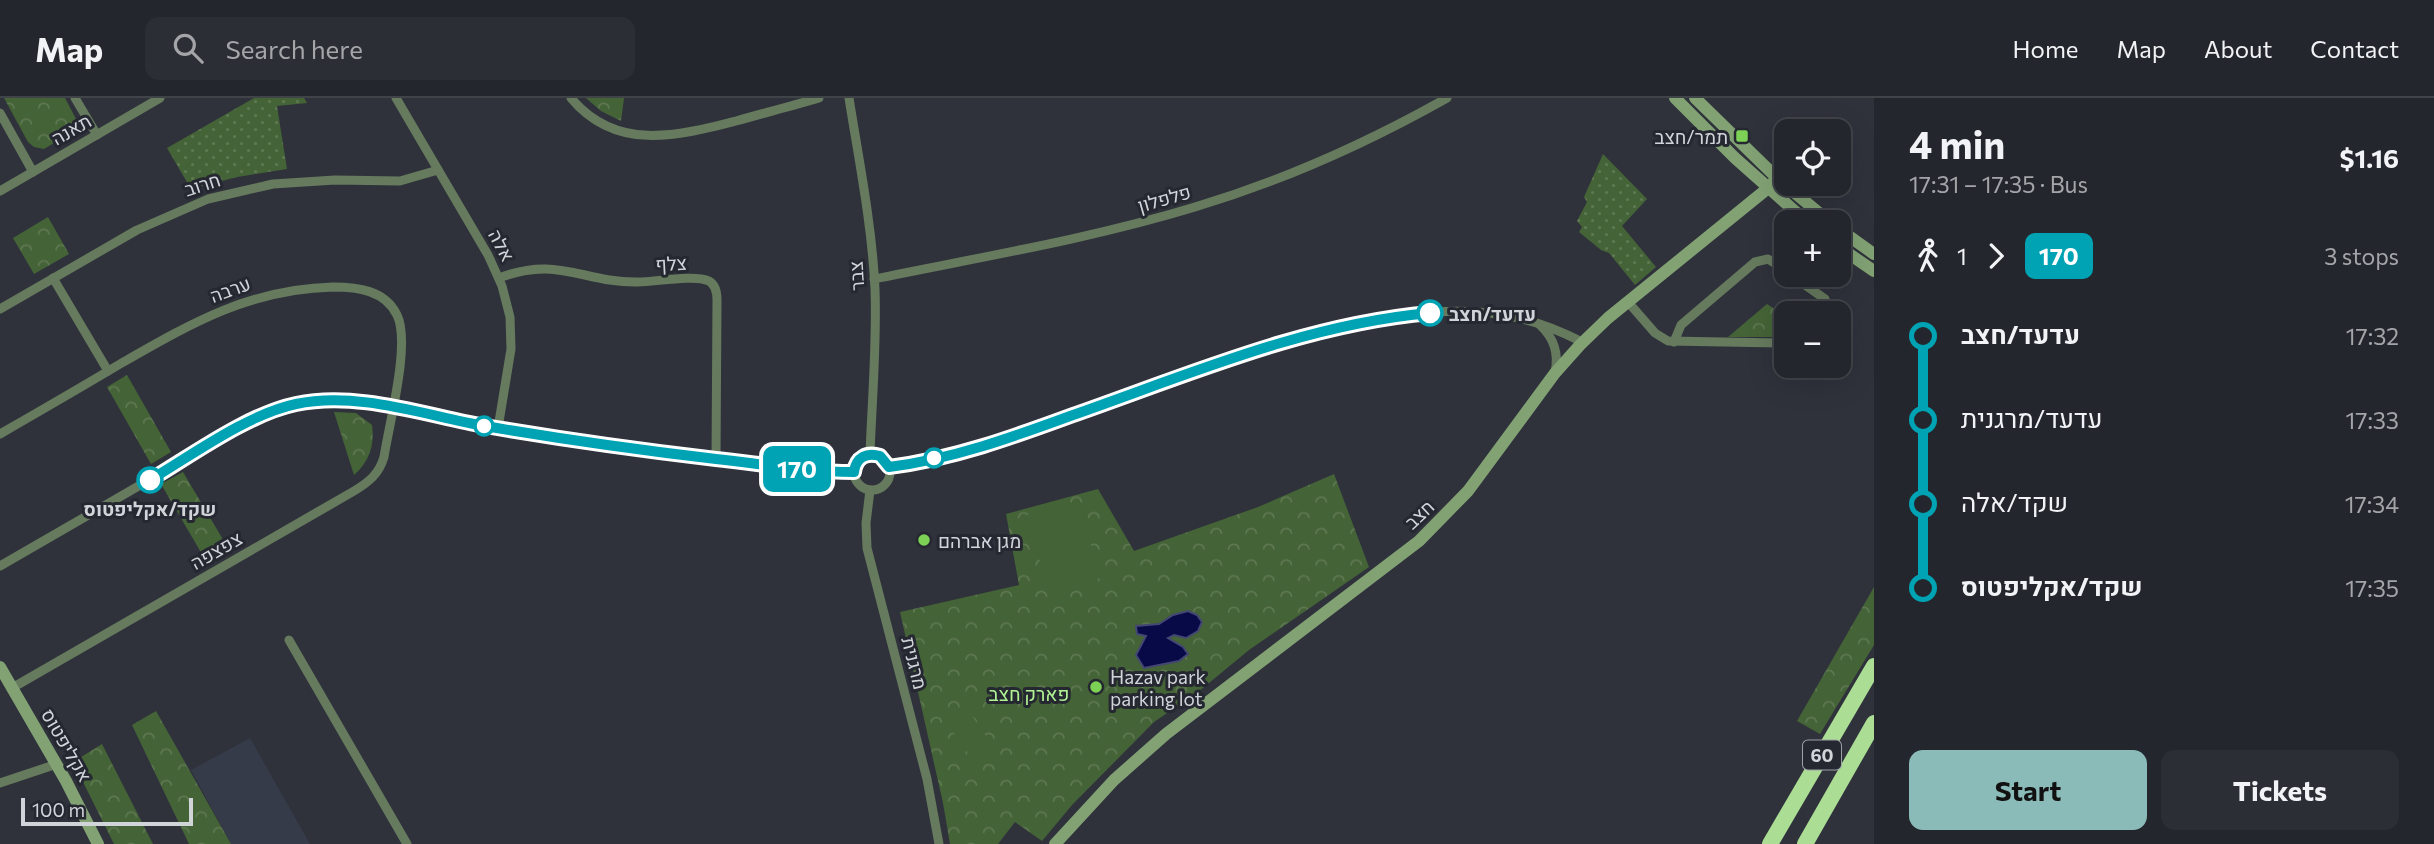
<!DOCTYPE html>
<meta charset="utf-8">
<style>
:root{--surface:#23262c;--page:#2b2e34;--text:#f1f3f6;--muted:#a3a5a9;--line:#404348;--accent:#8bbbb9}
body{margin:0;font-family:Commissioner,Heebo,sans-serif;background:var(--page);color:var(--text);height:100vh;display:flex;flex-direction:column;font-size:26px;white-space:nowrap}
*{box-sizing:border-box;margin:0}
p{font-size:23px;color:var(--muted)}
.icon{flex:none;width:38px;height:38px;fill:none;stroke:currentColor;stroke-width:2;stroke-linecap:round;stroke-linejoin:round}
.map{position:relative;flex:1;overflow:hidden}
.drawer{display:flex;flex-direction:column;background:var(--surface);width:560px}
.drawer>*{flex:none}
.badge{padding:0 14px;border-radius:10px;font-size:24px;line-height:46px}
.fabs{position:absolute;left:1774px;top:21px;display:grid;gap:14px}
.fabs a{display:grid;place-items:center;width:77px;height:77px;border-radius:14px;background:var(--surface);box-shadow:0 7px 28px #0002,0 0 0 2px var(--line);font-size:35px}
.scale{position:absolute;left:21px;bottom:18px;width:172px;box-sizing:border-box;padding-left:7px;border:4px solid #d1d4d9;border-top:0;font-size:19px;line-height:24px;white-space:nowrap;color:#d1d4d9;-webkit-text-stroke:5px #252831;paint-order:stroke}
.map>.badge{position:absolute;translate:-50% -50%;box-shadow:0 0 0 4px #fff}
.legs{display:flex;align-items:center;gap:10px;height:77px;padding:0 35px;font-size:23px}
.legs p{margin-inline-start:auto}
.headline{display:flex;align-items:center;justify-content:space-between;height:119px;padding:0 35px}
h1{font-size:38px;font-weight:700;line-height:52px}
.cta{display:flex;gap:14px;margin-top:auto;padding:14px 35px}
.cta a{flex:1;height:80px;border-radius:14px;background:var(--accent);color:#111;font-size:28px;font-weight:700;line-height:80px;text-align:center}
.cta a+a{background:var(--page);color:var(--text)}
ul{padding:0 35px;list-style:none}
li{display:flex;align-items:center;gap:24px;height:84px;font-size:26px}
li i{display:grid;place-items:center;width:10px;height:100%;margin:0 9px;background:currentColor}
li i::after{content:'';width:18px;height:18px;margin:-9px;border:5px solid;border-radius:50%;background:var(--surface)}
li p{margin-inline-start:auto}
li:first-child i{background:linear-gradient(#0000 50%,currentColor 0)}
li:last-child i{background:linear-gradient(currentColor 50%,#0000 0)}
header{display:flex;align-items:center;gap:42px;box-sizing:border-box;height:98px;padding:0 35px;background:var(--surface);border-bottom:2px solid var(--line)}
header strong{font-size:33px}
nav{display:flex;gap:38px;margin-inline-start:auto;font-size:24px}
.search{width:490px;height:63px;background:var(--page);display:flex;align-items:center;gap:18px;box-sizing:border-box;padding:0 24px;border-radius:14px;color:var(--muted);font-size:26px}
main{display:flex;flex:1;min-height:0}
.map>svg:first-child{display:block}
.built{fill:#363b49}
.grass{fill:url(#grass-dots)}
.forest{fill:url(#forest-crowns)}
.pitch{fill:#446336}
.water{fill:#070a47;stroke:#444773;stroke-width:2}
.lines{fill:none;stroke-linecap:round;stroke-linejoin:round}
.street{stroke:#667a5e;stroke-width:9}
.secondary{stroke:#82a274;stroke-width:12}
.highway{stroke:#abdd95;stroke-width:16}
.line-1-casing{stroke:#fff;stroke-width:16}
.line-1{stroke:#00a3b4;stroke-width:10}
.poi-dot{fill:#7dd154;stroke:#252831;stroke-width:2.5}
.stop-1-dot{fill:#fff;stroke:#00a3b4;stroke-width:3.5}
.labels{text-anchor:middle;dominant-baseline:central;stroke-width:6;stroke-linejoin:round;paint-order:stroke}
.shield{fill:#252831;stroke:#9da0a7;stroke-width:2}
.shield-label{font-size:18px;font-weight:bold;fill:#d1d4d9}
.street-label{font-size:19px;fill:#d1d4d9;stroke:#252831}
.poi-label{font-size:19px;fill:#d1d4d9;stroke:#252831;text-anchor:start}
.stop-label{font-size:19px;font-weight:bold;fill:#d1d4d9;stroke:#252831;text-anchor:start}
.park-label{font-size:19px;fill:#b0f194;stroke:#252831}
</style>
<header>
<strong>Map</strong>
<div class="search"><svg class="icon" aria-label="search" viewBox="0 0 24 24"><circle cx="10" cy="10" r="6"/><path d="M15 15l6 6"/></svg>Search here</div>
<nav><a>Home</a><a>Map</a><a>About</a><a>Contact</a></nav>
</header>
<main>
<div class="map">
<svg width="1874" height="746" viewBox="0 0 1874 746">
<defs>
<pattern id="grass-dots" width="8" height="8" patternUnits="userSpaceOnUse" patternTransform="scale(1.75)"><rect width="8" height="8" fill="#446336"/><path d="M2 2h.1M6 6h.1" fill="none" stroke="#5e7852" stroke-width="1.8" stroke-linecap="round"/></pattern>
<pattern id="forest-crowns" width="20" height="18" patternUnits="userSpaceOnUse" patternTransform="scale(1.75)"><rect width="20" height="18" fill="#446336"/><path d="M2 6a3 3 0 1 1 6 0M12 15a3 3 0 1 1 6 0" fill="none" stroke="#5e7852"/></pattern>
</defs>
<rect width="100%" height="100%" fill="#2f323b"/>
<path class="built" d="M250,640L310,746H231L191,672Z"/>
<g class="grass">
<path d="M254,0H304L307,5L277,8L287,71L237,79L191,91L167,50Z"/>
<path d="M1603,56L1647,101L1622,128L1656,169L1635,187L1609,155L1601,152L1579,134L1582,129L1577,123L1587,104L1584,99Z"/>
</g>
<g class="forest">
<path d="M4,0H65L76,21L77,31L44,51L34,49L28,44Z"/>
<path d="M586,0H624L621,23L601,13Z"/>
<path d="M48,119L69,156L34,176L13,140Z"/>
<path d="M1767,206L1787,219V239H1728Z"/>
<path d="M127,277L171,354L151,366L107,289Z"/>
<path d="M334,314L356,315L372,327C375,347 369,364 354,377Z"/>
<path d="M183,374L228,450L206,463L161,386Z"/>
<path d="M1334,376L1369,469L1249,552L1198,594L1154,624L1072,707L1042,743L1015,724L998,746H950L943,705L900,514L1019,487L1006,416L1098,391L1134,453L1258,409Z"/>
<path d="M1874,489V547L1820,636L1797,623Z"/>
<path d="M156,613L231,746H189L132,627Z"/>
<path d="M102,646L153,746H114L73,664Z"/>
</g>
<g class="pitch">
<path d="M1079,403L1100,480L1049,494L1027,417Z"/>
<path d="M965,608L993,648L973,662L945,622Z"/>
</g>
<path class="water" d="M1188,513L1197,517L1202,524L1198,533L1186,540L1174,537L1168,540L1183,549L1188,556L1179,563L1144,570L1136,557L1146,538L1137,536L1136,528L1159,526L1173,517Z"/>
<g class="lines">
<g class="street">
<path d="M75,0L97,37"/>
<path d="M396,0L488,157L502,188L510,219L511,251L498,330"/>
<path d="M571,0C616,54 677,38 736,23C764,15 792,8 819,0"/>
<path d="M849,0C859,63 872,127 875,191C877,246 872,301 870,356"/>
<path d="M0,15L33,74"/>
<path d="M0,93L160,0"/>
<path d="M1791,177L1825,201L1829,210L1827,215"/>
<path d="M53,180L108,273"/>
<path d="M499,180C558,157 583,185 638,184C655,184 694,176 709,183C716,187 717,195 717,202L716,361"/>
<path d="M874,181C981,159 1090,141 1195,109C1282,83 1367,45 1447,0"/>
<path d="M1628,204L1655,235L1668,243L1787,245"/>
<path d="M0,211L137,132L208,101L273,86L335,82L400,83L438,72"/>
<path d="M1540,227C1554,240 1559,256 1555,274"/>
<path d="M1674,244L1681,227L1755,164L1768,161L1787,173"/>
<path d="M0,336C40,313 80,290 120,266C190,226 249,191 333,189C357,189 385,192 397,217C411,245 389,326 384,359C379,376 369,384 354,393L12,590"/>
<circle cx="872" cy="374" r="18"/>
<path d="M889,369C951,361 1009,340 1068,319C1165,284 1263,243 1365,223C1410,215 1458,209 1502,217C1531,221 1557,231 1582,244"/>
<path d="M870,392L866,425L867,450L927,681L939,746"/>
<path d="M0,468L246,326L293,307L329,302L351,303L536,336L643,352L805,371L854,374"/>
<path d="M289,542L407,746"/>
<path d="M0,685L57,666"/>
</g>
<g class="secondary">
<path d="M1675,0L1735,60L1807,124"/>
<path d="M1695,0L1777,80L1830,124"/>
<path d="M1839,131L1874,156"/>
<path d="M1839,149L1874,173"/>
<path d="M0,569L66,683L98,746"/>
<path d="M1055,746L1114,682L1166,636L1419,443L1468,393L1555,275L1580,247L1608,220L1767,91L1777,80"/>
</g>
<g class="highway">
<path d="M1770,746L1874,568"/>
<path d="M1805,746L1874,625"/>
</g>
</g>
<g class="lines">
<g class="line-1-casing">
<path id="line-1" d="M150,382C192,357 248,316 296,306C357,293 424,317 485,328C561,341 639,352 716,361C762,366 808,374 854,374C856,359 867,354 880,358L889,369C953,361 1013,339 1073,317C1190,276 1306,226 1430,215"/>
</g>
<use href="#line-1" class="line-1"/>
</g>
<g class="poi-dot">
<rect x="1735" y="31" width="14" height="14" rx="3.5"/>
<circle cx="924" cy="442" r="7"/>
<circle cx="1096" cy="589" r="7"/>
</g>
<g class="stop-1-dot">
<circle cx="1430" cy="215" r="12"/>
<circle cx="484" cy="328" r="9"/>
<circle cx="934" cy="360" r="9"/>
<circle cx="150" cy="382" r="12"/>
</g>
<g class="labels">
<rect class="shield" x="1803" y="642.5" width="38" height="29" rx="5"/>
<g class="shield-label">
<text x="1822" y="657">60</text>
</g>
<g class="street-label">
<text transform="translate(71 31) rotate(-30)">תאנה</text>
<text transform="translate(202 86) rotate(-18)">חרוב</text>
<text transform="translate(1164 100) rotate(-16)">פלפלון</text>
<text transform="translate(502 147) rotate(62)">אלה</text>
<text transform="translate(671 165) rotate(-3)">צלף</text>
<text transform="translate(856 178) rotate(-94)">צבר</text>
<text transform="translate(230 191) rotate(-20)">ערבה</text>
<text transform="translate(1419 416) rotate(-43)">חצב</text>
<text transform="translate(216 452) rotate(-30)">צפצפה</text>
<text transform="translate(915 565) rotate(76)">מרגנית</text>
<text transform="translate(67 647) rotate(60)">אקליפטוס</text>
</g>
<g class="poi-label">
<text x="1728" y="38" text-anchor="end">תמר/חצב</text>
<text x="938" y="442">מגן אברהם</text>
<text x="1110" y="578">Hazav park<tspan x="1110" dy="22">parking lot</tspan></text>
</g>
<g class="stop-label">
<text x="1449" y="215">עדעד/חצב</text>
<text x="150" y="410" text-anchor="middle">שקד/אקליפטוס</text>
</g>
<g class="park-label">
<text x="1029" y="595">פארק חצב</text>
</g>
</g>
</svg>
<div class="fabs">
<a><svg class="icon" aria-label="locate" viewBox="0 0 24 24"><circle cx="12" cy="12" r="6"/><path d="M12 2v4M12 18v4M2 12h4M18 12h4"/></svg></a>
<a>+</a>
<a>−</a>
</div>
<div class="scale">100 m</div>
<b class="badge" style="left:797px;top:371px;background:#00a3b4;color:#fff">170</b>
</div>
<section class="drawer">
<div class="headline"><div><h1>4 min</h1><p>17:31 – 17:35 · Bus</p></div><b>$1.16</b></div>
<div class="legs"><svg class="icon" aria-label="walk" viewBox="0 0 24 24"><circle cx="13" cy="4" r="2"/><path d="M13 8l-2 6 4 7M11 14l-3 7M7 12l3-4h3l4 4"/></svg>1<svg class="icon" aria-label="forward" viewBox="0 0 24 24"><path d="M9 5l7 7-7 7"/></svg><b class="badge" style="background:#00a3b4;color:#fff">170</b><p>3 stops</p></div>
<ul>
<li><i style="color:#00a3b4"></i><b>עדעד/חצב</b><p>17:32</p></li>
<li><i style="color:#00a3b4"></i><span>עדעד/מרגנית</span><p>17:33</p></li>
<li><i style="color:#00a3b4"></i><span>שקד/אלה</span><p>17:34</p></li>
<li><i style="color:#00a3b4"></i><b>שקד/אקליפטוס</b><p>17:35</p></li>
</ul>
<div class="cta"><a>Start</a><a>Tickets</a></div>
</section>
</main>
